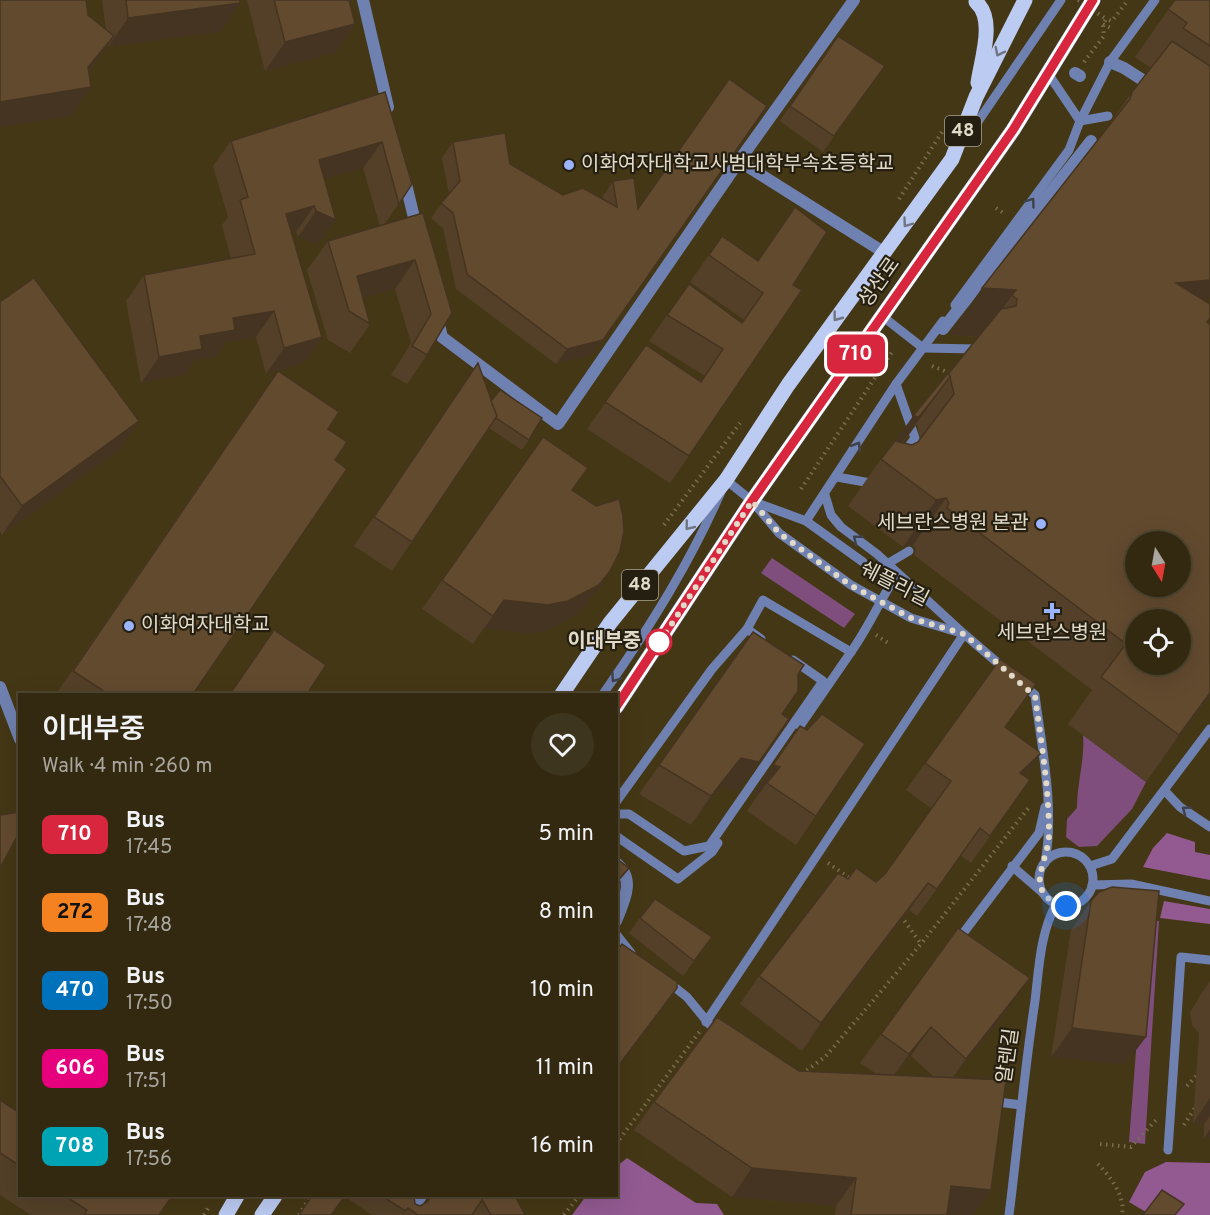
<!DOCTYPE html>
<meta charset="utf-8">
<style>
:root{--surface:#332910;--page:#3e351e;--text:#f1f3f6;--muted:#a9a69f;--line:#4e4530}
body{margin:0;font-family:Overpass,"Noto Sans KR",sans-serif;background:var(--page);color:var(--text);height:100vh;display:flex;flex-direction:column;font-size:22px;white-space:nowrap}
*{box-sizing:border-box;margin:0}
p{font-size:20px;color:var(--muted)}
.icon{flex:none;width:33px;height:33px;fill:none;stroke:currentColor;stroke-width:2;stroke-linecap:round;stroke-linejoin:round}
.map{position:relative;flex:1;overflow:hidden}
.side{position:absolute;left:18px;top:693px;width:600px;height:504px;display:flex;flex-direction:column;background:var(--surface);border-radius:0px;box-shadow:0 6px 24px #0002,0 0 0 2px var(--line)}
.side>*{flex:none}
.badge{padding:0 12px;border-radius:9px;font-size:21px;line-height:39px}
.needle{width:39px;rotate:169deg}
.tools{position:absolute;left:1125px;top:531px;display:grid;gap:12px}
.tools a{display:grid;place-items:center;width:66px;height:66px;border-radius:50%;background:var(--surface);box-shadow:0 6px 24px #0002,0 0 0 2px var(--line);font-size:30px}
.you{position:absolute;width:30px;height:30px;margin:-15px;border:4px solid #fff;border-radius:50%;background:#1a73e8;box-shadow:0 0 0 9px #1a73e833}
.map>.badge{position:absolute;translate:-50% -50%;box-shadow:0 0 0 3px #fff}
.round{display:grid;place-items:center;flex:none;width:63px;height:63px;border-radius:32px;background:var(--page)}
.head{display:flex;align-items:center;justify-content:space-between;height:102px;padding:0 24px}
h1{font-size:28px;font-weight:600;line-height:45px}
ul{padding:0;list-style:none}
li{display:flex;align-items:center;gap:18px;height:78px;padding:0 24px}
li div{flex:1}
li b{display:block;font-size:22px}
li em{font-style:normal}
li .badge{min-width:66px;font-weight:700;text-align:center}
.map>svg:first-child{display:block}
.green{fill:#7f4e7d}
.forest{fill:#925a91}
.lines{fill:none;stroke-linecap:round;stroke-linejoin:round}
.path{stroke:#796d51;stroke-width:4;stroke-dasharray:1.5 4.5;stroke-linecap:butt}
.service{stroke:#6f81b0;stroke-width:9}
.pedestrian{stroke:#6f81b0;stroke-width:12}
.minor{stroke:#6f81b0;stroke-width:12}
.primary{stroke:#bccbf2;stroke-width:15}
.path-bridge{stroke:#796d51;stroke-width:4;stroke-dasharray:1.5 4.5;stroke-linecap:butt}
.wall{fill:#544028;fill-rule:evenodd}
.shaded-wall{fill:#453421}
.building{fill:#624a2f;stroke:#453421;stroke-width:1.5;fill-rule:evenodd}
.oneway{stroke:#707582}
.oneway2{stroke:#3f4149}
.line-casing{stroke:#fff;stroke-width:14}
.line{stroke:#d7263d;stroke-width:9}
.walk{stroke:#e2dac8;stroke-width:6;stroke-dasharray:0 10.8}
.poi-dot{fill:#9ab5fd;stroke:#251f11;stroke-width:2}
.stop-dot{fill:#fff;stroke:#d7263d;stroke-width:3}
.labels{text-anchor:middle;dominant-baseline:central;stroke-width:4.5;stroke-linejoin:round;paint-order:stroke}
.shield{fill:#251f11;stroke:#a9a291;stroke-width:1.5}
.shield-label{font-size:18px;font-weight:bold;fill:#e2dac8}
.poi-label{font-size:20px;fill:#e2dac8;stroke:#251f11;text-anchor:start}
.street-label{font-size:20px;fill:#e2dac8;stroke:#251f11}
.stop-label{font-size:20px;font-weight:bold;fill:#e2dac8;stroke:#251f11;text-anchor:end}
</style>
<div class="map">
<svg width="1210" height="1215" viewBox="0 0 1210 1215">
<rect width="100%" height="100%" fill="#443715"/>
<g class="green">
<path d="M772,558L855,614L844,628L761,573Z"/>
<path d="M1083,735L1146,782L1132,809L1097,846L1079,847L1066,837L1067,819L1077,808C1077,783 1085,759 1083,735Z"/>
<path d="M1146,921H1159L1145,1144L1129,1142Z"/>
</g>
<g class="forest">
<path d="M1167,833L1195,842V852L1210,855V880L1143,867L1153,848Z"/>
<path d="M1164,901L1210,909V924L1160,918Z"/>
<path d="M627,1158L696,1203L717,1204L724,1215H572L586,1196H616L617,1166Z"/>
<path d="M1166,1162L1210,1163V1215H1151L1129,1202L1145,1172Z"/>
</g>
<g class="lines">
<g class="path">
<path d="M1103,24L1113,29"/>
<path d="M1084,62L1104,36L1103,24L1106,19L1112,21L1128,0"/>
<path d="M899,199L944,129"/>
<path d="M996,208L1005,214"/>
<path d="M932,366L953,374"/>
<path d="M801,489L892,352"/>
<path d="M664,525L740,423"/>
<path d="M876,635L888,643"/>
<path d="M828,863L851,879"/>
<path d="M901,916L921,944"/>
<path d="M802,1074L826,1056L921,944L1030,806"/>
<path d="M1187,1086L1198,1074"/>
<path d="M1184,1125L1195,1108"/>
<path d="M616,1144L700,1031"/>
<path d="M1100,1144L1131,1147L1156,1120"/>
<path d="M1098,1164C1110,1176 1126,1197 1122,1215"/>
<path d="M204,1215L210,1205"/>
<path d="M299,1215L311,1196"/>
<path d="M564,1215L579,1196"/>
</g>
<g class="service">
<path d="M1080,121L1110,62L1155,0"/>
<path d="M1080,121L1108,116"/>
<path d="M964,142L1061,0"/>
<path d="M955,305L1069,150L1080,121L1047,72"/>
<path d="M882,316L923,348L978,349"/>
<path d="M896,384L915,438L904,453"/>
<path d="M837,477L876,484"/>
<path d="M752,501L779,533L851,585L911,618L964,634L1006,670"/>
<path d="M806,521L896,384L943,321"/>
<path d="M887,564L909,551"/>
<path d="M747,629L763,600L851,652L800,726"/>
<path d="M851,652C869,627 880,600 897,574"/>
<path d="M1023,685L1035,695C1042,750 1055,808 1045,863"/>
<path d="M603,694C650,627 694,557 726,480L752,501L806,521L863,562"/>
<path d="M1165,791L1180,807L1210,827"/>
<path d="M616,802L712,669L747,629L761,639"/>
<path d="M616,814H629L684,851L709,846L823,681L793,660"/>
<path d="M616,836L678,879L712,852L718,843"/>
<circle cx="1066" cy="879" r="27"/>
<path d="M1012,866L1042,892"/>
<path d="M1090,866L1112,859L1210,729"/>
<path d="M1092,885L1131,884L1210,901"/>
<path d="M616,934L631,953"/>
<path d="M958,940L1039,833L1045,807"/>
<path d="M668,982L687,997L710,1025"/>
<path d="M706,1022L964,634L877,554L841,527L831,515L825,495"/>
<path d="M990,1101L1021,1105"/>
<path d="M1168,1150L1181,957L1210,960"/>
<path d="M1009,1215C1018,1144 1024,1072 1035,1001C1039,968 1040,934 1056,904"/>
</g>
<g class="pedestrian">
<path d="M1110,62L1124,68L1155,88"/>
<path d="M1075,73L1080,76"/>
<path d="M943,329L1091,141"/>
</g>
<g class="minor">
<path d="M363,0L388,107"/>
<path d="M739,161L885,253"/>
<path d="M404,176L417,230"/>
<path d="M437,317L442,337L558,424L739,161L854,0"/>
<path d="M0,687L20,739"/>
<path d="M616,863C636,879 624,901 616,921"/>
<path d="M408,1215L421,1196"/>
</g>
<g class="primary">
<path d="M976,2C996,19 981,60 978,83"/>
<path d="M562,694L610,623L726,480L788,385L952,159L976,97L1025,0"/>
<path d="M616,707L752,501L1013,130L1093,0"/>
<path d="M226,1215L237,1196"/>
<path d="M262,1215L275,1196"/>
</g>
<path class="path-bridge" d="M1078,0L1106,19"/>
</g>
<g class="wall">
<path d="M0,0L88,15L106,30L102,0H240L220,32L108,47V45L89,71L71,116L0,127Z"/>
<path d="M247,0H349L355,24L335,53L265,71Z"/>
<path d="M1175,0H1210V296L1206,301L1207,323L1210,325V696L1146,782L1068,724L1092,690L914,555L916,550L913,545L903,547L848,506L881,459L896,442L978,337L949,335L1101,136L1132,92L1151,68L1135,57ZM917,424L920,439L918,442L912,445L903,443Z"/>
<path d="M838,36L885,66L823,152L780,121Z"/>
<path d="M385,92L412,184L384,225L423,213L452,313L427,355L407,384L391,375L411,343L395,289L363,298L370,324L350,353L328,340L307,270L328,241L380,226L363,168L324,179L317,245L298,237L296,232L292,233L322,337L304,363L266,374L256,337L226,342L217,356L195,360L184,375L141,383L126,301L144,275L231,259L222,225L228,217L213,166L231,141Z"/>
<path d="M453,142L510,164L563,195L603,199V196L613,181L634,178L592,355L556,364L456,289L443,228L431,218L449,194L442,158Z"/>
<path d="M795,207L793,285L689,456L670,483L587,429L646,345L700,382L705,376L649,341L689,284L742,323L744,320L690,282L722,236L758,261Z"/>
<path d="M0,302L119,450L2,535L0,532Z"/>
<path d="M478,363L491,401L529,440L522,450L489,428L392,571L354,546Z"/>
<path d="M258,399L328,429L335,460L193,694H56Z"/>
<path d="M543,437L572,490L610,571L590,600L578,614L548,630L528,634L484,628L473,644L422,609Z"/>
<path d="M753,632L798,674V691L782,714L739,791L721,787L691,825L639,794Z"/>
<path d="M800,726L807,730L865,744L796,845L747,811L758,795L753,794Z"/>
<path d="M1005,727L1041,753L1025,776L1030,780L971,863L961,856L917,916L909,910L802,1051L740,1004L759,976L848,879L876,882L885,874L932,809L906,790L925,763Z"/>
<path d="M1091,901L1125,1065L1051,1057L1071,930Z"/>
<path d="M640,918L712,937L683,976L629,933Z"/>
<path d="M1210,981V1138H1204V1124L1193,1123L1199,1033L1192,1025L1190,1013L1199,997Z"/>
<path d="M1010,1007L953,1078L991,1190L973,1215H835L836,1206L732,1197L634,1130L654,1102L799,1071L878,1075L860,1063L881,1034ZM911,1056L934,1077L895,1075Z"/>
<path d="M0,1100L20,1113V1196H172L159,1215H31L0,1195Z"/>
<path d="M349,1196H414L415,1204L420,1206L427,1202L428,1200L427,1196H515L525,1215H372L347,1198Z"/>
</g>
<g class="shaded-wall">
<path d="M240,3L220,32L108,47L128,18Z"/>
<path d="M355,24L335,53L265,71L285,42Z"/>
<path d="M114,36L94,65L73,90L91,87L71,116L0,127V102L88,67Z"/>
<path d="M382,142L363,168L301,186L319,160Z"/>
<path d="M314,206L296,232L268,240L286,214Z"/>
<path d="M316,211L336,220L317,245L298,237Z"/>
<path d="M415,260L395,289L346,303L357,276Z"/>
<path d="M1210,280V296L1189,327L1176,283Z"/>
<path d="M982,288L1016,290L982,337L949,335Z"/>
<path d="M274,311L256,337L226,342L217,356L195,360L184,375L141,383L159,357L233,318Z"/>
<path d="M322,337L304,363L266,374L284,348Z"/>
<path d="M603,340L592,355L556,364L567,349Z"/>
<path d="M950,377L887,464L882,460L913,416Z"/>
<path d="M139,421L119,450L2,535L22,506Z"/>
<path d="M946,498L913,545L903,547L936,500Z"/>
<path d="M610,571L590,600L578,614L548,630L528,634L484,628L473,644L504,600Z"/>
<path d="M1210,693V696L1146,782L1179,735Z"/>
<path d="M1041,753L1022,780L1020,773Z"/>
<path d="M741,758L759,762L739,791L721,787L691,825L711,796Z"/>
<path d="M773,765L780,767L767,783L758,795L753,794Z"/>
<path d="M928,883L909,910L802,1051L821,1023Z"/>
<path d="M1030,978L1010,1007L946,1087L966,1059Z"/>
<path d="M677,988L665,1006L616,1070V1069Z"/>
<path d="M931,1027L911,1056L889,1082L909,1054Z"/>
<path d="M1072,1028L1146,1037L1125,1065L1051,1057Z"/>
<path d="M1210,1098V1116L1204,1124L1193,1123Z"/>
<path d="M1210,1129V1138H1204Z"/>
<path d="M752,1168L856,1178L836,1206L732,1197Z"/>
<path d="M951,1186L991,1190L973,1215H931Z"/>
</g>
<g class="building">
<path d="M0,0H86L88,15L114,36L88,67L91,87L0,102Z"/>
<path d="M126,0H240V3L128,18Z"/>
<path d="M274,0H349L355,24L285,42Z"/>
<path d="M1175,0H1210V46L1183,28L1187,23L1168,9Z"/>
<path d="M838,36L885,66L834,136L790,106Z"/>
<path d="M1172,41L1210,66V280L1176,283L1210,304V318L1207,322L1210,325V693L1179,735L1101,677L1126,644L947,508L949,503L946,498L936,500L881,459L895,441L912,445L918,442L954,394L949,373L1001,309L1016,306L1017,299L1012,295L1016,290L982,288L1130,99L1132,92ZM1136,542H1180V586H1136ZM1136,620H1180V664H1136Z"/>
<path d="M729,79L767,106L603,340L567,349L467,274L453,213L441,203L460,181L453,142L505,133L510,164L563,195L583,188L617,207L613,181L634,178L638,209Z"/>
<path d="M385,92L412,184L399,204L382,142L319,160L336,220L316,211L314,206L286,214L322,337L284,348L274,311L233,318L235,330L200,336L202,349L159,357L144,275L255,254L240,200L248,197L231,141Z"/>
<path d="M795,207L827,232L793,285L802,290L689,456L605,402L646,345L701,382L723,349L667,315L689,284L742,323L763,293L709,255L722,236L758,261Z"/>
<path d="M423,213L452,313L427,355L412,346L431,314L415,260L357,276L370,324L349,311L328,241Z"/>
<path d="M34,278L139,421L22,506L0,476V302Z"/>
<path d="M478,363L497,416L412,542L374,517Z"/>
<path d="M278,371L339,412L328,429L347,442L335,460L347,469L193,694H108L73,671Z"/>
<path d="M948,373L950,377L919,417L913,416Z"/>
<path d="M500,390L542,418L529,440L496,418L497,416L491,401Z"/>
<path d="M543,437L588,468L572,490L596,506L619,499L623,516L624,531L620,551L610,571L599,585L568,601L548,605L504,600L493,616L442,580Z"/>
<path d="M274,630L326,665L307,694H230Z"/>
<path d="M753,632L804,665L798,674V691L782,714L789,719L759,762L741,758L711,796L659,765Z"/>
<path d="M1000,659L1036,684L1005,727L1041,753L1020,773L1030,780L990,836L980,828L937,889L928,883L821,1023L759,976L838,873L848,879L856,868L876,882L885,874L951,781L925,763Z"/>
<path d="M822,714L865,744L816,816L767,783L780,767L773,765L800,726L807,730Z"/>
<path d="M20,812V831L0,868V815Z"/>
<path d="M616,858L629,868L616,883Z"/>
<path d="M1112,887L1159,891L1146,1037L1072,1028L1091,901L1099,892Z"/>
<path d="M655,899L712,937L694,961L640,918Z"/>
<path d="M958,928L1030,978L966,1059L931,1027L909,1054L881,1034Z"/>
<path d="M622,944L677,982V988L616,1069V952Z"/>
<path d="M717,1017L799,1071L1006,1080L991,1190L951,1186L947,1215H851L856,1178L752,1168L654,1102Z"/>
<path d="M0,1100L20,1113V1166L0,1153Z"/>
<path d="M1162,1190L1184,1204L1175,1215H1143Z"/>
<path d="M65,1196H172L159,1215H84L87,1210Z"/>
<path d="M312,1196H345L331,1215H299Z"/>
<path d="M382,1196H414L415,1204L420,1206L427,1202L432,1196H515L525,1215H491L482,1200L472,1215H418L408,1208L405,1211Z"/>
</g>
<defs><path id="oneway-chevron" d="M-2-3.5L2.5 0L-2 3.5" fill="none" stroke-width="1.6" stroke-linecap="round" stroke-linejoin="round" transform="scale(1.5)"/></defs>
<g class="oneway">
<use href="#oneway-chevron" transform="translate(999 52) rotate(117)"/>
<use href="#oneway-chevron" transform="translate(907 223) rotate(126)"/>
<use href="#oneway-chevron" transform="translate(837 317) rotate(127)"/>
<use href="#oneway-chevron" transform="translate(689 526) rotate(129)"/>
</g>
<g class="oneway2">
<use href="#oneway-chevron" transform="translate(1031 202) rotate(-54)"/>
<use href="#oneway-chevron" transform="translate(857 446) rotate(-58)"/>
<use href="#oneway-chevron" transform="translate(857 539) rotate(-142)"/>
<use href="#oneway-chevron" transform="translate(615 678) rotate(125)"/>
<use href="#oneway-chevron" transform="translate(1186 810) rotate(-143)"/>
</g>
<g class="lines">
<g class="line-casing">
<path id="line" d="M616,707L752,501L1013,130L1093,0"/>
</g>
<use href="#line" class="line"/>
<path class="walk" d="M659,642L654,651L752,501L779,533L850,585L911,618L964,634L1035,696C1041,741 1049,788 1049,834C1049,850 1038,872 1040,884C1043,898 1053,903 1066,906"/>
</g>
<g class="poi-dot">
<circle cx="569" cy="165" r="6"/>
<circle cx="1041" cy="524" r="6"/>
<path d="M1049 602h6v6h6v6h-6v6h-6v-6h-6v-6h6z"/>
<circle cx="129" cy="626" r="6"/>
</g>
<circle class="stop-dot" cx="659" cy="642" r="12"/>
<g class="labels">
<g class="shield">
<rect x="945" y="116" width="36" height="30" rx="4.5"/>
<rect x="622" y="570" width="36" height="30" rx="4.5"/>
</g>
<g class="shield-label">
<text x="963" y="131">48</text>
<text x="640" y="585">48</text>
</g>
<g class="poi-label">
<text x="581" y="165">이화여자대학교사범대학부속초등학교</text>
<text x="1029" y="524" text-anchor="end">세브란스병원 본관</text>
<text x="141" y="626">이화여자대학교</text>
<text x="1052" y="634" text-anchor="middle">세브란스병원</text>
</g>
<g class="street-label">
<text transform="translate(880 283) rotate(-55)">성산로</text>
<text transform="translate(894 585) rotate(27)">쉐플리길</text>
<text transform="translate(1009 1056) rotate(-82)">알렌길</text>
</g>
<g class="stop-label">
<text x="641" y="642">이대부중</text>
</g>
</g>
</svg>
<div class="tools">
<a><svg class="needle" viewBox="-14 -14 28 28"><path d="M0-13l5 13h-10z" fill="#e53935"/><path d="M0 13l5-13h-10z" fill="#a9a69f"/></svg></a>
<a><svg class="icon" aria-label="locate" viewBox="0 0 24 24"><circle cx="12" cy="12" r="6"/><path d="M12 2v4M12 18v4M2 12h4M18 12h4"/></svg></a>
</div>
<div class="you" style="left:1066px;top:906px"></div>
<b class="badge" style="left:856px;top:354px;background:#d7263d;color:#fff">710</b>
<section class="side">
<div class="head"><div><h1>이대부중</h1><p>Walk · 4 min · 260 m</p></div><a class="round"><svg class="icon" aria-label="heart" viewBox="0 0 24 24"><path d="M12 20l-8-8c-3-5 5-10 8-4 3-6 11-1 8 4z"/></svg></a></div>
<ul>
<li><span class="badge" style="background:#d7263d;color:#fff">710</span><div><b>Bus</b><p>17:45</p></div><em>5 min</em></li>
<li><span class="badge" style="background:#f58220;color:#111">272</span><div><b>Bus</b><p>17:48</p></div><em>8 min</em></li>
<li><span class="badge" style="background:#0072bc;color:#fff">470</span><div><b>Bus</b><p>17:50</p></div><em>10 min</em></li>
<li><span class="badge" style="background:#e6007e;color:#fff">606</span><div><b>Bus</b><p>17:51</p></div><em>11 min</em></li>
<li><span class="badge" style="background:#00a3b4;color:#fff">708</span><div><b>Bus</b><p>17:56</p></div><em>16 min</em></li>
</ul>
</section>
</div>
